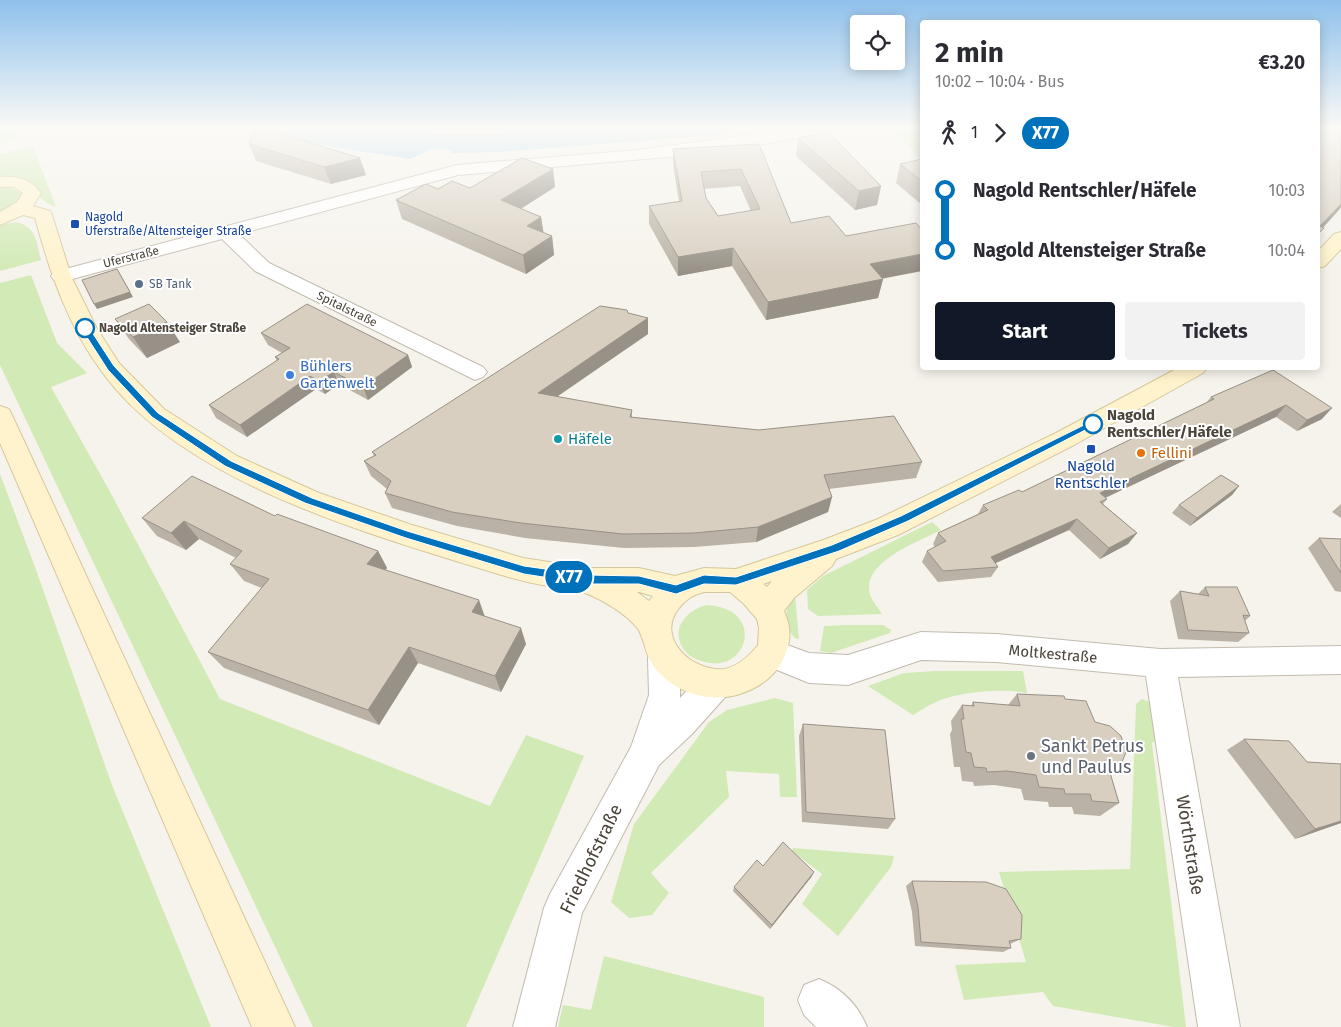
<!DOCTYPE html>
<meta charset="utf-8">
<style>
:root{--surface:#fff;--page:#f2f2f3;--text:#2b2b33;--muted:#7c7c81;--accent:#111827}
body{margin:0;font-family:"Fira Sans",sans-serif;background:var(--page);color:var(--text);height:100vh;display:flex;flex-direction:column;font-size:19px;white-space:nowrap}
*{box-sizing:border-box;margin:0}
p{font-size:16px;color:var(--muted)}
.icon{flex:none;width:28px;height:28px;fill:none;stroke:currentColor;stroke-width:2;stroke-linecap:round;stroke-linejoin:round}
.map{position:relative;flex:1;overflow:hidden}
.sheet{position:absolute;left:920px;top:20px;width:400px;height:350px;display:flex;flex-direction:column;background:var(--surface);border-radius:5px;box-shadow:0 2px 12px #0003}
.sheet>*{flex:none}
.badge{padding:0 10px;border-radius:16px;font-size:18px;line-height:32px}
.tools{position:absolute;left:850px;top:15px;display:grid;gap:10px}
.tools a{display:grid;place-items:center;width:55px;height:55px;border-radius:5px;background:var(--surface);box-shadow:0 2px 12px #0003;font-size:25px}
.map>.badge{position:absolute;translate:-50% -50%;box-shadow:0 0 0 2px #fff}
.legs{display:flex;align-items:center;gap:8px;height:55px;padding:0 15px;font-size:16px}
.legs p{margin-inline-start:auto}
.overview{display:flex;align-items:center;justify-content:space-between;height:85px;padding:0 15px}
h1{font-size:28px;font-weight:700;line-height:38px}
.cta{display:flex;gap:10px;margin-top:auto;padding:10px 15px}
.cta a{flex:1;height:58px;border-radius:5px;background:var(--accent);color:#fff;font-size:20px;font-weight:700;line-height:58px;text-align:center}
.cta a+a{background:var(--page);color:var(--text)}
ul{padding:0 15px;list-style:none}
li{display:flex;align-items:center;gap:18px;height:60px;font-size:19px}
li i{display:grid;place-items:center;width:8px;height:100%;margin:0 6px;background:currentColor}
li i::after{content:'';width:12px;height:12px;margin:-6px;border:4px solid;border-radius:50%;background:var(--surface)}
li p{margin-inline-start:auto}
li:first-child i{background:linear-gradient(#0000 50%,currentColor 0)}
li:last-child i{background:linear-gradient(currentColor 50%,#0000 0)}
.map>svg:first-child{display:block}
.green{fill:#d2eab5}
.water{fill:#a9d4f2}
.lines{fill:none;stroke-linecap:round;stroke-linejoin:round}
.street-casing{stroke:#c2bbae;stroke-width:2}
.secondary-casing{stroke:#d6c79b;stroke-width:2}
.street{fill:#fff;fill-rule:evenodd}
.secondary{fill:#fff3cd;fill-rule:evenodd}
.wall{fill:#bab2a6;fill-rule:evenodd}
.shaded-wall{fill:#979187}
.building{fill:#d8cfc1;stroke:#979187;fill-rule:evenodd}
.line-1{fill:#0072bc;stroke:#fff}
.transit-dot{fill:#1a4fb4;stroke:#fff;stroke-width:2}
.service-dot{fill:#5c6f8a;stroke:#fff;stroke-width:2}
.stop-1-dot{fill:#fff;stroke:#0072bc;stroke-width:2.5}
.shop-dot{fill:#3f7fe0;stroke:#fff;stroke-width:2}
.culture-dot{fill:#0f9aa8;stroke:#fff;stroke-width:2}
.food-dot{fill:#e8710a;stroke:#fff;stroke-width:2}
.worship-dot{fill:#6b7280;stroke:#fff;stroke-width:2}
.labels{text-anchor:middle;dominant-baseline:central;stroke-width:4;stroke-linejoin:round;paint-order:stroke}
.far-transit-label{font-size:12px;fill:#164399;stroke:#fff;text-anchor:start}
.far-street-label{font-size:12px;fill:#4b4439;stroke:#fff}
.far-service-label{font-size:12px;fill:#4e5e75;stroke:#fff;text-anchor:start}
.far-stop-label{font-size:12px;font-weight:bold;fill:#4b4439;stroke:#fff;text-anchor:start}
.shop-label{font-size:15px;fill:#366cbe;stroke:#fff;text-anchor:start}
.stop-label{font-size:15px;font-weight:bold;fill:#4b4439;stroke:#fff;text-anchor:start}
.culture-label{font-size:15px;fill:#0d838f;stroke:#fff;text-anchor:start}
.food-label{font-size:15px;fill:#c56008;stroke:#fff;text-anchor:start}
.transit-label{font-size:15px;fill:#164399;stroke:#fff}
.street-label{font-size:15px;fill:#4b4439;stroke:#fff}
.near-worship-label{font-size:18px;fill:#5b616d;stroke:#fff;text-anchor:start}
.near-street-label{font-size:18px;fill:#4b4439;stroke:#fff}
</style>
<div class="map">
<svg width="1341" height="1027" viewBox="0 0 1341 1027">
<rect width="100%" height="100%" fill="#f6f3ec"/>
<g class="green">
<path d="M0,129H18V137L0,146Z"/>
<path d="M892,129H922V160Z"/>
<path d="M33,146L56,207C42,202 39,197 34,184L25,180L0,177V154Z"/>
<path d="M0,187L15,189L21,193C20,205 9,209 0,214Z"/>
<path d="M16,222C37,227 36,241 41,260L0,271V225Z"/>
<path d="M31,275L57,343L87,373L51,387L108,488L220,699L490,806L526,735L584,756L466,1027H313L0,365V283Z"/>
<path d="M0,474L35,567L112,785L211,1027H0Z"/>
<path d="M932,522L941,530C917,543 853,564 873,601C876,605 879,610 882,614L818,616L808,609L807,590L823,576Z"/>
<path d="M795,596L799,639L795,638L785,626L787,609Z"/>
<path d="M706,605C767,608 748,674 705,662C697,660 690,657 685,651C669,631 685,611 706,605Z"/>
<path d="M846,625H883L891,630L890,633L831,653L820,651L824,626Z"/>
<path d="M937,671H1023L1027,693C1003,688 956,692 934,703C927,706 920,711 913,715L868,686L904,673Z"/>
<path d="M775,698L793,703L797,797H780L779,774L726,771L729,797L651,873L669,893L652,915L629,918L611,902L634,824L709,722L727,710Z"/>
<path d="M1142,699L1150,702L1166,733L1152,743L1186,1027H1174L1053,1006L1043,992L964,1000L955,965L1026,962L999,872L1130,869L1136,704Z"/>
<path d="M793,848L894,856L891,867L838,936L802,904L822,874L792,851Z"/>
<path d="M604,956L764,997V1027H558L563,1005L591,1010Z"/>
</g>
<path class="water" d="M264,129H380L460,134L590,129H745L718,135L497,152L451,153L452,150L431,149L410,159L284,139Z"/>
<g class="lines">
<g class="street-casing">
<g id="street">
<path d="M791,129H827L825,132L759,145L668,157L458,175L239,234L269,263L483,367L487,372L483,377L475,380L255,271L222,239L61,282L54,280L51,276L54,272L457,165L638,150Z"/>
<path d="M921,632L996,634L1160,649L1341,646V674L1178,677L1240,1027H1198L1146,676L996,662L921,660L848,685L809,683L760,663L755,653L760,643L771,639L809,653L848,655Z"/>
<path d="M664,644L675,648L680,658V698L703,673L715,669L727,673L731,684L727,695L692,734L659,765L582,913L555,1027H513L544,908L550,894L631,747L649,695L648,658L653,648Z"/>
<path d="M819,979C841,988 858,1005 867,1027H816L804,1015L798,1000L804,985Z"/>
</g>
</g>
<g class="secondary-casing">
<g id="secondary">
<path d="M0,177C17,176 31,179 41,193L33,206L50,211L52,215L71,276L96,327L119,363L164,409L237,456L319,493L409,524L523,558L588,568H639L675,576L704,568L736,569L826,539L878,519L1056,433L1178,368H1207L1203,373L1074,445L898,535L836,559L832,566L794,598L784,611C792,629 791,642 783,660C774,677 758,688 740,694C709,704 669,692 651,662C645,652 644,638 638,629C626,613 601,599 583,592C572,588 559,588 547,586C530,583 514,579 498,574C370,534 184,484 102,372C68,326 50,273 35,218L23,215L0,225V212L17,202L23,193L14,187H0ZM772,581L767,587L763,584ZM637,592H639L653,596L649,601ZM704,592H730L744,604L757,619L759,628L758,645C750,655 737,667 724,669C692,672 655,638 679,608C687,599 692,595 704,592Z"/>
<path d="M1341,232V249L1325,266L1318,268V251L1334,234Z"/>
<path d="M0,406L9,409L12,415L295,1027H252L0,443Z"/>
</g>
</g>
<use href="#street" class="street"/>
<use href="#secondary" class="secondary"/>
</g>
<g class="wall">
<path d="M798,138L881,186L877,205L855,210L796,156Z"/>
<path d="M249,144L366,175L331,184L256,161Z"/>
<path d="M759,144L791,223L846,236L883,279L878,298L766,320L732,266L678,276L649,224V206L679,201L673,166V149ZM740,186L751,211L718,216L706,198L704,189Z"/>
<path d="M922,159V205L896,183L900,164Z"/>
<path d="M553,169L555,187L521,209L541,217L543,233L552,236L554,255L526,274L402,219L396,200L438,189L470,188Z"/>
<path d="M628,313L648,318V334L557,397L632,410V417L922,462L916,478L829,489L832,497L828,512L756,542L694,547L624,548L525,538L457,526L392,508L385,493L387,489L371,476L364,461L374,456L372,452Z"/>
<path d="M115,319L180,342L147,358L129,339Z"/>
<path d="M261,333L408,355L412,367L368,400L339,384L325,394L316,389L247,437L216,418L209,405L277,361L275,357L282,353L268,345Z"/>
<path d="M1273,370L1322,419L1297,431L1276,417L1105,498L1107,499L1103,504L1137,533L1128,544L1100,559L1069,530L995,563L998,567L991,577L938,582L922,562L927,551L935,547L933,544L938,533L978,514L983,505L1022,492L1206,403L1211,397Z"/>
<path d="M1239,486L1232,495L1190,526L1172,513L1179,505Z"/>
<path d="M1341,504V518L1332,512Z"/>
<path d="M275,516L378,551L387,568L386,570L485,616L526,644L501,692L418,663L379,725L224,668L208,652L262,588L244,581L230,564L236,558L199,539L186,550L157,536L142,518Z"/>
<path d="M1319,538L1341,539V592L1335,591L1308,548Z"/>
<path d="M1205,587L1250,616L1245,621L1249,633L1238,642L1178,639L1170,601L1180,591L1198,594Z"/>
<path d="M1017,694L1065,699L1110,772L1119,803L1100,816L1074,814L1072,807H1049L1048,802L1024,800L1021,789L994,785L974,786L973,782L962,781L960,767H954L950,734L952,730L951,721L962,705L971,706L973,702L1008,705Z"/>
<path d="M803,724L895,819L888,829L802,822L799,736Z"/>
<path d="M1244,739L1307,762L1341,823L1295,839L1227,750Z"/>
<path d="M763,866L812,876L770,929L733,891L734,887Z"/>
<path d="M912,881L1021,939L1010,944L1011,948L1003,952L915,946L912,912L906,886Z"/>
</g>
<g class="shaded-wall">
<path d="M360,158L366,175L331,184L324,167Z"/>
<path d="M553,169L555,187L504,219L501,200Z"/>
<path d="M881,186L877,205L855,210L859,191Z"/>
<path d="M1341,204V207L1339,210L1318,233L1320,226Z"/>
<path d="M541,217L544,235L527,226Z"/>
<path d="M552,236L554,255L526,274L523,255Z"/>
<path d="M733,248L732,266L678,276V257Z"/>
<path d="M922,254V271L865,282L870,264Z"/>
<path d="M117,269L133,297L97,309L94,304Z"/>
<path d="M883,279L878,298L766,320L768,302Z"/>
<path d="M648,318V334L540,408L538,393Z"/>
<path d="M167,322L180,342L147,358L133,337Z"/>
<path d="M408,355L412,367L368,400L363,387Z"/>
<path d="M334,372L339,384L325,394L319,381Z"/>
<path d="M310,376L316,389L247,437L240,425Z"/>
<path d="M1286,405L1276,417L1092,504L1100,493Z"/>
<path d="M1332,408L1322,419L1297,431L1307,420Z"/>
<path d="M1239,486L1232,495L1190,526L1197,518Z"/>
<path d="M832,497L828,512L756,542L758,527Z"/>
<path d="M1077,519L1069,530L985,568L991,557Z"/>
<path d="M184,521L199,539L186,550L171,533Z"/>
<path d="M1137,533L1128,544L1100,559L1109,548Z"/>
<path d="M378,551L387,568L376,582L367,564Z"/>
<path d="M479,600L485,617L472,612Z"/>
<path d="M521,628L526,644L501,692L495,676Z"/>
<path d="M409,647L418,663L379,725L368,710Z"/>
<path d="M1122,762L1104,776L1108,766Z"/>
<path d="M1341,821V823L1295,839L1315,829Z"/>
<path d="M814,872L812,876L770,929L772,925Z"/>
</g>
<g class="building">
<path d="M254,129H266L360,158L324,167L249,144Z"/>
<path d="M1318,129H1341V204L1320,226L1324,228L1318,234Z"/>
<path d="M828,132L881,186L859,191L798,138Z"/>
<path d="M759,144L791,223L829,216L846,236L916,223L922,230V254L870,264L883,279L768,302L733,248L678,257L649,206L682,201L673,149ZM741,169L760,209L718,216L706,198L701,172Z"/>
<path d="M522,158L553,169L501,200L541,217L527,226L552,236L523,255L396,200L426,184L438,189L452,181L470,188Z"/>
<path d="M922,159V181L900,164Z"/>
<path d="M117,269L130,292L94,304L82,280Z"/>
<path d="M149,304L167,322L133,337L115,319Z"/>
<path d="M307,304L408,355L363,387L334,372L319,381L310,376L240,425L209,405L279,359L275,357L290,348L261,333Z"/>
<path d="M600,306L627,310L628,313L648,318L538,393L632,410L630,417L759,430L894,416L922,462L824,475L832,497L758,527L694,533L623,534L521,523L452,512L385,493L391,481L364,461L376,455L372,452Z"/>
<path d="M1273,370L1332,408L1307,420L1286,405L1100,493L1107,499L1100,502L1137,533L1109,548L1077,519L991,557L998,567L943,571L927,551L946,541L938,533L988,510L983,505L1019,490L1022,492L1214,399L1211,397Z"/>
<path d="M1221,475L1239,486L1197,518L1179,505Z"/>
<path d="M192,476L275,516L277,514L378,551L367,564L479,600L472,612L521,628L495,676L409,647L368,710L208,652L269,579L230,564L242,551L184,521L171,533L142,518Z"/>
<path d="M1319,538L1341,539V573Z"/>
<path d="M1205,587H1237L1250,616L1243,615L1249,633L1188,630L1180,591L1209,596Z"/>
<path d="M1017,694L1064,696L1065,699L1086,701L1095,722L1110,726L1121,736L1126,752L1122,762L1108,766L1119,803L1092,801L1090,794H1065L1064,789L1039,787L1036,775L1007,771L987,772L986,768L974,767L971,753L966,752L961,719H964L962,705L974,706L973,702L1020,706Z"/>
<path d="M803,724L885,730L895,819L806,812Z"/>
<path d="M1244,739L1289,741L1307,762L1341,764V821L1315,829Z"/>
<path d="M783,842L814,872L772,925L734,887L757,860L763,866Z"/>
<path d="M912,881L986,882L1006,889L1022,915L1021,939L1009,941L1011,948L921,942L918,907Z"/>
</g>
<linearGradient id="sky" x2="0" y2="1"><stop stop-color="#8fc1ec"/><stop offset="0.47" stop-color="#fbfaf6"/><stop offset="1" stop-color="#fbfaf6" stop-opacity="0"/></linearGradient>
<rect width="1341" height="273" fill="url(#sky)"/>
<path class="line-1" d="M82,326H88L114,366L158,413L231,461L312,498L407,531L524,566L588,575L639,576L676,585L704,575L736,577L832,545L901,516L1090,422L1097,424L908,521L839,551L736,585L704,584L676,594L639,584H588L524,574L406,538L305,503L225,466L152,417L108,370L81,328Z"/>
<g class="transit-dot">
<rect x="70" y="219" width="10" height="10" rx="2.5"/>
<rect x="1086" y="444" width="10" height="10" rx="2.5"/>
</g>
<circle class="service-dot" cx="139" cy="284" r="5"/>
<g class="stop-1-dot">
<circle cx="85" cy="328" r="9"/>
<circle cx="1093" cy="424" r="9"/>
</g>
<circle class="shop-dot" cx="290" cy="375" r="5"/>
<circle class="culture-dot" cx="558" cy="439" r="5"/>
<circle class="food-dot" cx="1141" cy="453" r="5"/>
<circle class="worship-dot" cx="1031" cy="756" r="5"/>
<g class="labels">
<g class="far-transit-label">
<text x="85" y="217">Nagold<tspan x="85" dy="14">Uferstraße/Altensteiger Straße</tspan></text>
</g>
<g class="far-street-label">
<text transform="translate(131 257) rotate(-14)">Uferstraße</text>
<text transform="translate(347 309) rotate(26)">Spitalstraße</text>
</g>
<g class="far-service-label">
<text x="149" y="284">SB Tank</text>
</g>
<g class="far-stop-label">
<text x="99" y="328">Nagold Altensteiger Straße</text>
</g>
<g class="shop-label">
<text x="300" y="366">Bühlers<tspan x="300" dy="17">Gartenwelt</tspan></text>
</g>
<g class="stop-label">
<text x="1107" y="415">Nagold<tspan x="1107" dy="17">Rentschler/Häfele</tspan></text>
</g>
<g class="culture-label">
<text x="568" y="439">Häfele</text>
</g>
<g class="food-label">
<text x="1151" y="453">Fellini</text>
</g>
<g class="transit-label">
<text x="1091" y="466">Nagold<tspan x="1091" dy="17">Rentschler</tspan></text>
</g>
<g class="street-label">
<text transform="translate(1053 654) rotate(5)">Moltkestraße</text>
</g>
<g class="near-worship-label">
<text x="1041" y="746">Sankt Petrus<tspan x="1041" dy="21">und Paulus</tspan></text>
</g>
<g class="near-street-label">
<text transform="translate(1190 845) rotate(81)">Wörthstraße</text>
<text transform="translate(591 859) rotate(-64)">Friedhofstraße</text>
</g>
</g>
</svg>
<div class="tools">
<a><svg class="icon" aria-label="locate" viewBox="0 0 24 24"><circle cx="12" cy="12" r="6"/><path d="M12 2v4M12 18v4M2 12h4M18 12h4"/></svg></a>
</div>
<b class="badge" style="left:569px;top:577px;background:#0072bc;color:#fff">X77</b>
<section class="sheet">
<div class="overview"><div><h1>2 min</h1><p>10:02 – 10:04 · Bus</p></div><b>€3.20</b></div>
<div class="legs"><svg class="icon" aria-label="walk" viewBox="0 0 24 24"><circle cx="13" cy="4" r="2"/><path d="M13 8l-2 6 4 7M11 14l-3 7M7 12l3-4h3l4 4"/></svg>1<svg class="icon" aria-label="forward" viewBox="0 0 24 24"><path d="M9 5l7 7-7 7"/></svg><b class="badge" style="background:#0072bc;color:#fff">X77</b></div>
<ul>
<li><i style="color:#0072bc"></i><b>Nagold Rentschler/Häfele</b><p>10:03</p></li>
<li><i style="color:#0072bc"></i><b>Nagold Altensteiger Straße</b><p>10:04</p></li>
</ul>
<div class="cta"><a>Start</a><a>Tickets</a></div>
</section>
</div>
